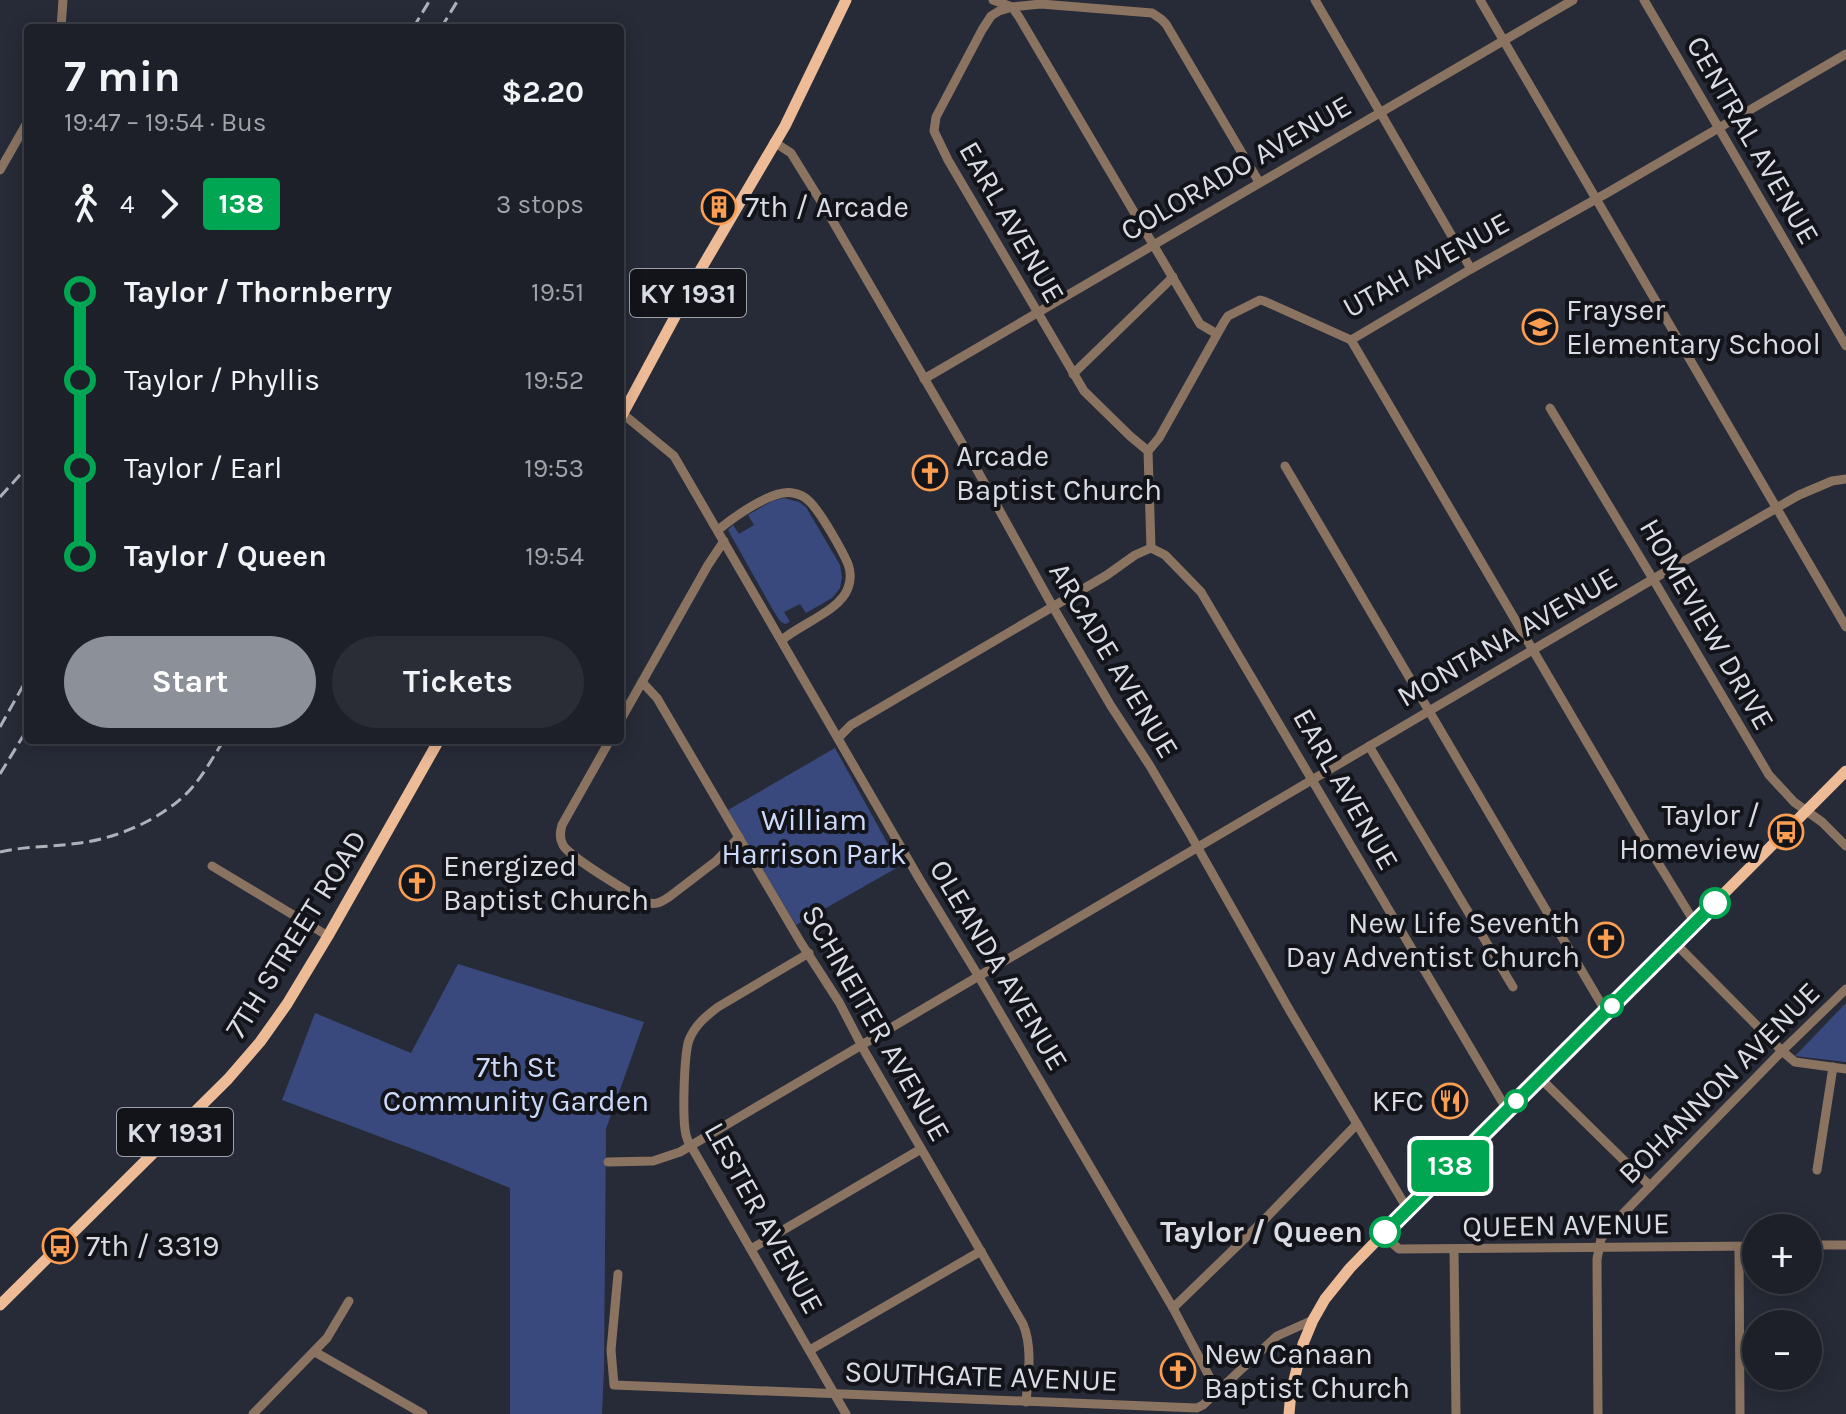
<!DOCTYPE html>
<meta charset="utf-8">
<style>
:root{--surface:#1d2029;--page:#2a2d35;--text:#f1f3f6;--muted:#a0a3a8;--line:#3b3e46;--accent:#8c9099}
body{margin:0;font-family:Karla,sans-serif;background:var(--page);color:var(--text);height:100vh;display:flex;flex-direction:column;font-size:30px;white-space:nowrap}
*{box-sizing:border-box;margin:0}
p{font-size:26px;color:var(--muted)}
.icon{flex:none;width:44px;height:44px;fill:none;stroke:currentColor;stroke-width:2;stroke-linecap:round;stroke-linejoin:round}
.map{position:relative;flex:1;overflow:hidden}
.drawer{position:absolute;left:24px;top:24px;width:600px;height:720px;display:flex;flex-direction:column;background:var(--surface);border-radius:8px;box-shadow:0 4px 20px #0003,0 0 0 2px var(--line)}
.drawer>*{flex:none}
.badge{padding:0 16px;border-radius:6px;font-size:28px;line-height:52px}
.fabs{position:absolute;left:1742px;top:1214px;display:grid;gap:16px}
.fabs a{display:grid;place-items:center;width:80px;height:80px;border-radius:50%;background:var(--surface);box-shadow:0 4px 20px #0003,0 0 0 2px var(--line);font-size:40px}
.map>.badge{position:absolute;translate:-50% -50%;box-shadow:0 0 0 4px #fff}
.legs{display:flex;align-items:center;gap:12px;height:88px;padding:0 40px;font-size:26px}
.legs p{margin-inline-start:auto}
.summary{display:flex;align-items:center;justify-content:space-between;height:136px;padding:0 40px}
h1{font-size:44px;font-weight:700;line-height:60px}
.button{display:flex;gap:16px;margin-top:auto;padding:16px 40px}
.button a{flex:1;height:92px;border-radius:48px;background:var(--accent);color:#fff;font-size:32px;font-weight:700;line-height:92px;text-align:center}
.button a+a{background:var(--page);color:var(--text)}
ul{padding:0 40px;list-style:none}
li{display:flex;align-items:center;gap:28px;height:88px;font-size:30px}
li i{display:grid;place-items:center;width:12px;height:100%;margin:0 10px;background:currentColor}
li i::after{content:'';width:20px;height:20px;margin:-10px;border:6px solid;border-radius:50%;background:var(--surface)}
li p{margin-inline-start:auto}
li:first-child i{background:linear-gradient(#0000 50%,currentColor 0)}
li:last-child i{background:linear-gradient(currentColor 50%,#0000 0)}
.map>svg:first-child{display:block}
.green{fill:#39497d}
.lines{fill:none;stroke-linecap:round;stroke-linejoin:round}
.minor{stroke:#8b7361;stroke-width:9}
.major{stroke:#edbb96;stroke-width:11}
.rail{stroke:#adb1ba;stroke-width:3;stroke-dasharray:12 6;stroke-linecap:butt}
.line-1-casing{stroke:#fff;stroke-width:18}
.line-1{stroke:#00a651;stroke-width:12}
.stop-1-dot{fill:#fff;stroke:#00a651;stroke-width:4}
.labels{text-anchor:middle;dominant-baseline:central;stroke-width:8;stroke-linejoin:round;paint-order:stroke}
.shield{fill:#121419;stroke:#9da0a7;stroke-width:2}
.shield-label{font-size:28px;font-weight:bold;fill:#d9dce4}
.street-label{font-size:30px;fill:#d9dce4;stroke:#121419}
.poi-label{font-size:30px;fill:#d9dce4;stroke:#121419;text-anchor:start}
.park-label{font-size:30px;fill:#cdd9fa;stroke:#121419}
.stop-label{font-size:30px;font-weight:bold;fill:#d9dce4;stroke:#121419;text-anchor:end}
</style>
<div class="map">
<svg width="1846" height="1414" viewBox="0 0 1846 1414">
<rect width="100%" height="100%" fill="#272b37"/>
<g class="green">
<path d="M784,498L799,502L806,507L840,565L842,577L840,588L832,598L806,613L800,604L784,612L790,622L785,624L780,621L773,610L728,530L733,525L739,534L754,525L748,515L772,501Z"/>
<path d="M835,748L900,866L796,925L728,810Z"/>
<path d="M458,964L644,1022L606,1129L604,1369L602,1414H510V1188L434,1157L282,1100L315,1013L411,1053Z"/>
<path d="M1846,1003V1062L1795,1056Z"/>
</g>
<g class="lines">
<g class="minor">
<path d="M993,0L1012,7L1019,17L1200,324L1217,334"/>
<path d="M1315,0L1471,269"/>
<path d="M1480,0L1846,627"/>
<path d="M1644,0L1846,346"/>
<path d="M61,28L63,0"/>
<path d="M774,142L791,153L828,213L966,450L1053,607L1111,706L1150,766L1190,834L1290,1011L1408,1210"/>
<path d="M0,170L28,121"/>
<path d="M1351,340L1652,853L1695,923"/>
<path d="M1073,374L1173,277"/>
<path d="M924,379L1573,0"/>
<path d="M1550,408L1653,579L1769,775L1794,802L1822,822L1846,846"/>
<path d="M623,414L674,456L920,880L979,977L1173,1308L1217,1391"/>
<path d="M1148,451L1130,436L1084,391L948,160L934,131L936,117L982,30L991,16L999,11L1012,7L1041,4L1152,13L1161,19L1166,24L1259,182"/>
<path d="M1285,466L1606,1012"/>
<path d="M718,530C734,517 772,489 793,493C799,494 805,497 809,501C820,511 842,550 848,564C851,572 851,580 848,588C840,611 800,624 782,640"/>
<path d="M1151,548L1148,451L1159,438L1224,322L1228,316L1260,300L1264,301L1351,340L1471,269L1607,193L1846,54"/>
<path d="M1151,548L1165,555L1201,592L1507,1110"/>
<path d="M642,682L657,698L801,943L839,1002L865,1052L1023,1324C1033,1348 1028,1377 1026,1402"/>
<path d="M620,721L708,565L724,541"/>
<path d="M839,737L851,725L1107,575L1135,555L1151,548"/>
<path d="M610,740L562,825C560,832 559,838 563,845C570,858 628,891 643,901C654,906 660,903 669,897L716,861L739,837"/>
<path d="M1369,746L1513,987"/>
<path d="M212,866L328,936"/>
<path d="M1675,943L1782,1051L1795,1062L1846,1069"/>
<path d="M809,953L718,1007C706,1016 695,1025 689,1040C684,1054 682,1119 686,1135C687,1140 688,1142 691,1146L846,1414"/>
<path d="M1540,1078L1650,1186"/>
<path d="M608,1162L653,1161L680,1152L1660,575L1799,495L1832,481L1846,479"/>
<path d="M1817,1170L1833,1067"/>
<path d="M1383,1235L1399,1249L1756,1246"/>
<path d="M1808,1245H1846"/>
<path d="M1739,1247L1740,1414"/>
<path d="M751,1249L921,1149"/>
<path d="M1454,1250L1456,1414"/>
<path d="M618,1274L611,1350L614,1385L1197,1408L1203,1405L1277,1336L1313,1320"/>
<path d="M1173,1308L1265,1219L1357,1124"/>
<path d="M810,1350L981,1251"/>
<path d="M315,1352L423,1414"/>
<path d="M253,1414L327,1338L349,1301"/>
<path d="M1598,1414L1597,1259L1601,1239L1608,1229L1782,1051L1846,989"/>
</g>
<g class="major">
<path d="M620,419L698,274L785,126L846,0"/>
<path d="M0,1305L228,1079L260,1042L287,1004L328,936L439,740"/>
<path d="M1289,1414L1291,1392L1303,1344L1313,1320L1325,1299L1350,1268L1452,1163L1540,1078L1846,771"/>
</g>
<g class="rail">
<path d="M413,28L430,0"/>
<path d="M441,28L458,0"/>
<path d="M0,497L28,466"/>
<path d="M0,727L28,677"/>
<path d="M0,774L28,728"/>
<path d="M0,852C26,846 53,847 80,843C118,838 162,819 189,791C203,776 213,757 224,740"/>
</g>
</g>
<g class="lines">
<g class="line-1-casing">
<path id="line-1" d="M1385,1232L1715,903"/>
</g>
<use href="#line-1" class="line-1"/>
</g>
<defs>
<g id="building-ring" transform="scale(1.8)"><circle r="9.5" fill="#121419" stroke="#fb9e51" stroke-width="1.5"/><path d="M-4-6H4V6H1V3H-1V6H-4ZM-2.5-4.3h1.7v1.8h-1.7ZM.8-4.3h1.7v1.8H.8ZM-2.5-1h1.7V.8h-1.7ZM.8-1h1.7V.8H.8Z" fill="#fb9e51"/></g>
<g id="school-ring" transform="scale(1.8)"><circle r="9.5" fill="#121419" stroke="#fb9e51" stroke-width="1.5"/><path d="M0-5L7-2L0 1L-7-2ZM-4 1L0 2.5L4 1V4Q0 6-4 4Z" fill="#fb9e51"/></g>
<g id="church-ring" transform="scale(1.8)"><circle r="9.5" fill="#121419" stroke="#fb9e51" stroke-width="1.5"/><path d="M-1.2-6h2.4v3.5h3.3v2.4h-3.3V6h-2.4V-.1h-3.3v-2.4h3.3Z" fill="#fb9e51"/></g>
<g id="bus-ring" transform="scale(1.8)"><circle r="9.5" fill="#121419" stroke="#fb9e51" stroke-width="1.5"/><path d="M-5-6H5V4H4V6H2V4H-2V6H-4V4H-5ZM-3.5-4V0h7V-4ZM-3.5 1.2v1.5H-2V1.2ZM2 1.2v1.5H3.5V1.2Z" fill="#fb9e51"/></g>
<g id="restaurant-ring" transform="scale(1.8)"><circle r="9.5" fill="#121419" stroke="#fb9e51" stroke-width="1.5"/><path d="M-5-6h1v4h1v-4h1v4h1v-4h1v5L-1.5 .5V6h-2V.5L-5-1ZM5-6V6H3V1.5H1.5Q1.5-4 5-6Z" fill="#fb9e51"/></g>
</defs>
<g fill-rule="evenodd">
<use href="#building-ring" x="719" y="207"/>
<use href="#school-ring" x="1540" y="327"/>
<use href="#church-ring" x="930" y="473"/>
<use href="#bus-ring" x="1786" y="832"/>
<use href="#church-ring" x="417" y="883"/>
<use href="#church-ring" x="1606" y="940"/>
<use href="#restaurant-ring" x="1450" y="1101"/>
<use href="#bus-ring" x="60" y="1246"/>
<use href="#church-ring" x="1178" y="1371"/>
</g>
<g class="stop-1-dot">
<circle cx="1715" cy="903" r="14"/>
<circle cx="1612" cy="1006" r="10"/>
<circle cx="1516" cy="1101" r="10"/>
<circle cx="1385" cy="1232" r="14"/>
</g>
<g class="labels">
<g class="shield">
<rect x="630" y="269" width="116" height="48" rx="6"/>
<rect x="117" y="1108" width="116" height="48" rx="6"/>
</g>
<g class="shield-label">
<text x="688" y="293">KY 1931</text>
<text x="175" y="1132">KY 1931</text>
</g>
<g class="street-label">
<text transform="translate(1753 140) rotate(60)">CENTRAL AVENUE</text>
<text transform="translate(1236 168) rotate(-30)">COLORADO AVENUE</text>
<text transform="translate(1012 222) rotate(60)">EARL AVENUE</text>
<text transform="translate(1426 265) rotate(-29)">UTAH AVENUE</text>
<text transform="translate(1707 624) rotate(60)">HOMEVIEW DRIVE</text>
<text transform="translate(1507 637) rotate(-30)">MONTANA AVENUE</text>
<text transform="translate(1114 660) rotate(59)">ARCADE AVENUE</text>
<text transform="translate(1346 789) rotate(60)">EARL AVENUE</text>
<text transform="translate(296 934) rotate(-58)">7TH STREET ROAD</text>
<text transform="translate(999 965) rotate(59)">OLEANDA AVENUE</text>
<text transform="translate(876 1023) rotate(60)">SCHNEITER AVENUE</text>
<text transform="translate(1719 1083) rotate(-45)">BOHANNON AVENUE</text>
<text transform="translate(764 1218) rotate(61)">LESTER AVENUE</text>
<text transform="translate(1566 1225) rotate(-1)">QUEEN AVENUE</text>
<text transform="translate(981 1376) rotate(2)">SOUTHGATE AVENUE</text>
</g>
<g class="poi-label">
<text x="745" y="207">7th / Arcade</text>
<text x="1566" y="310">Frayser<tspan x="1566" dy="34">Elementary School</tspan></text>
<text x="956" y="456">Arcade<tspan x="956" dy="34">Baptist Church</tspan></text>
<text x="1760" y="815" text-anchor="end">Taylor /<tspan x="1760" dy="34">Homeview</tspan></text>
<text x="443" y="866">Energized<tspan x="443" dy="34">Baptist Church</tspan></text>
<text x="1580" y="923" text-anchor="end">New Life Seventh<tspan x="1580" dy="34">Day Adventist Church</tspan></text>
<text x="1424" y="1101" text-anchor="end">KFC</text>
<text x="86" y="1246">7th / 3319</text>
<text x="1204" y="1354">New Canaan<tspan x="1204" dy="34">Baptist Church</tspan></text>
</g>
<g class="park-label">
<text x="814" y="820">William<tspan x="814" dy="34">Harrison Park</tspan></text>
<text x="516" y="1067">7th St<tspan x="516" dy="34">Community Garden</tspan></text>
</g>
<g class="stop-label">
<text x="1363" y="1232">Taylor / Queen</text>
</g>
</g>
</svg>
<div class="fabs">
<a>+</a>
<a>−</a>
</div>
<b class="badge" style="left:1450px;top:1166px;background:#00a651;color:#fff">138</b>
<section class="drawer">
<div class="summary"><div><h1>7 min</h1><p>19:47 – 19:54 · Bus</p></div><b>$2.20</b></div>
<div class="legs"><svg class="icon" aria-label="walk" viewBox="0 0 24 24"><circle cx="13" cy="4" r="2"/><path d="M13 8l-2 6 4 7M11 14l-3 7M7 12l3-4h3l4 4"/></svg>4<svg class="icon" aria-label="forward" viewBox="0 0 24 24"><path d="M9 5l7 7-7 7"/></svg><b class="badge" style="background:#00a651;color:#fff">138</b><p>3 stops</p></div>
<ul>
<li><i style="color:#00a651"></i><b>Taylor / Thornberry</b><p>19:51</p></li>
<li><i style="color:#00a651"></i><span>Taylor / Phyllis</span><p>19:52</p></li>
<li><i style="color:#00a651"></i><span>Taylor / Earl</span><p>19:53</p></li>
<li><i style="color:#00a651"></i><b>Taylor / Queen</b><p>19:54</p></li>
</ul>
<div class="button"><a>Start</a><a>Tickets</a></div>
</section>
</div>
